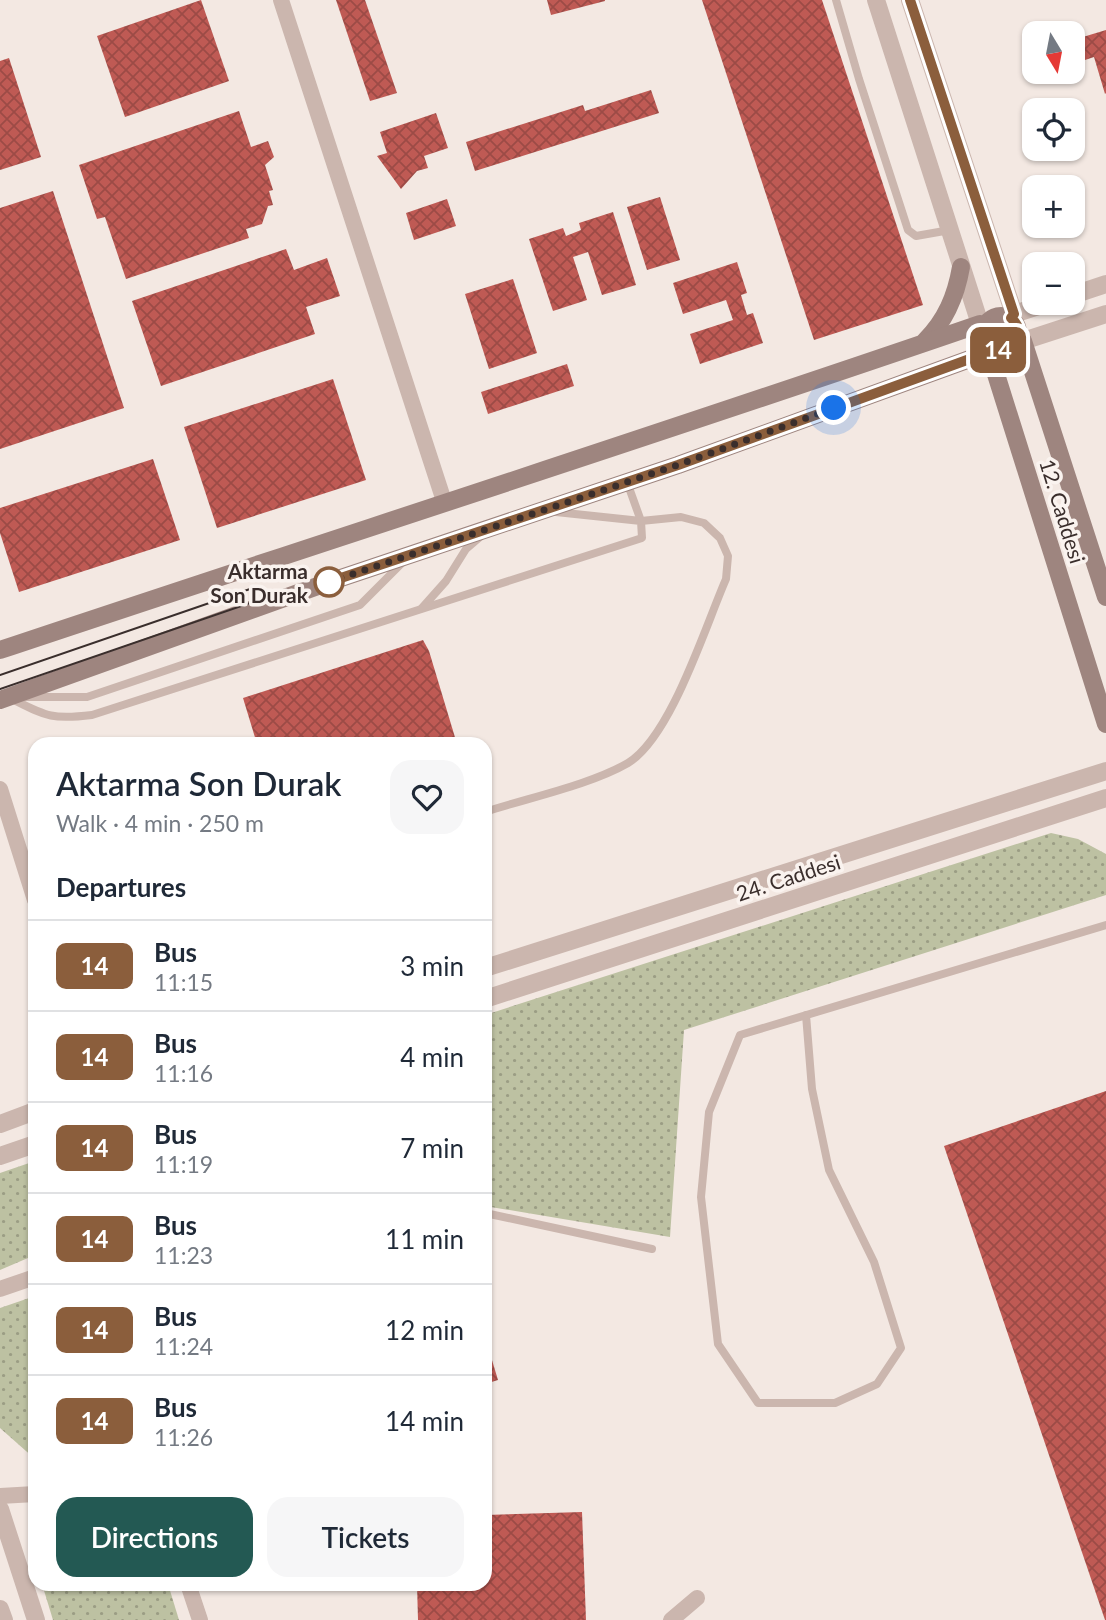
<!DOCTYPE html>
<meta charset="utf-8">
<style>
:root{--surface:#fff;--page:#f6f6f7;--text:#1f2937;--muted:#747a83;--line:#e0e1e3;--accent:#235953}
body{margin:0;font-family:Lato,sans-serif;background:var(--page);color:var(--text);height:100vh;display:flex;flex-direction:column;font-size:26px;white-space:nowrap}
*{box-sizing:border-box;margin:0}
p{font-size:23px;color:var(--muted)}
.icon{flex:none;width:38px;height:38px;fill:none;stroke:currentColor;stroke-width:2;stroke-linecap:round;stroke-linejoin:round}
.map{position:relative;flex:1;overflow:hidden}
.panel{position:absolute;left:28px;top:737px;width:464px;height:854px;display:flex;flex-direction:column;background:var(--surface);border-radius:21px;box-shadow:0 2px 5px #0004}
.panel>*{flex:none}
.badge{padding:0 14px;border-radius:10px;font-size:24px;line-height:46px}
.needle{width:46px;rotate:170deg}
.buttons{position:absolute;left:1022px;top:21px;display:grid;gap:14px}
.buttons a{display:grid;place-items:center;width:63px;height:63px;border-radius:14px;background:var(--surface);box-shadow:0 2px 5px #0004;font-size:35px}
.you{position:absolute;width:35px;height:35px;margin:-18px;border:5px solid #fff;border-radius:50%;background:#1a73e8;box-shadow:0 0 0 10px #1a73e833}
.map>.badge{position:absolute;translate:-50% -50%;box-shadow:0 0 0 4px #fff}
h2{padding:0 28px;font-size:26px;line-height:63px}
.round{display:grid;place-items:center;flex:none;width:74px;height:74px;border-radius:21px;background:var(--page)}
.head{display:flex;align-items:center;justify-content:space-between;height:119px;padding:0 28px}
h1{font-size:33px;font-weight:600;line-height:52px}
.button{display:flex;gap:14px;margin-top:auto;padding:14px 28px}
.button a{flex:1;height:80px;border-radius:21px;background:var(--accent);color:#fff;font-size:28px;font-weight:600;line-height:80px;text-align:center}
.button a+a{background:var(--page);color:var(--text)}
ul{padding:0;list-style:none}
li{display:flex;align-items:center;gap:21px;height:91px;padding:0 28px;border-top:2px solid var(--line)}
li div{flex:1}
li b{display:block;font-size:26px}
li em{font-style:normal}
li .badge{min-width:77px;font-weight:700;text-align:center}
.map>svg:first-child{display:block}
.grass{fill:url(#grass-dots)}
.building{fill:url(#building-cross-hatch)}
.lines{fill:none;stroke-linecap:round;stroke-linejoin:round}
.service{stroke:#cbb6ae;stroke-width:8}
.minor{stroke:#cbb6ae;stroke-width:16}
.tertiary{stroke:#cbb6ae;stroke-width:18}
.secondary{stroke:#9e857f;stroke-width:18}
.tram{stroke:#3a2e2c;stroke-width:2}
.line-casing{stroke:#fff;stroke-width:16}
.line{stroke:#8b5e3c;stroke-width:10}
.walk{stroke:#3a2e2c;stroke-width:7;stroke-dasharray:0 12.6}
.stop-dot{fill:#fff;stroke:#8b5e3c;stroke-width:3.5}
.labels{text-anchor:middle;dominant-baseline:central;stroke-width:7;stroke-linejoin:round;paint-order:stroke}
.street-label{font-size:21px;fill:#3a2e2c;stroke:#faf3ef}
.stop-label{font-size:21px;font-weight:bold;fill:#3a2e2c;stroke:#faf3ef;text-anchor:end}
</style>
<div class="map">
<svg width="1106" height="1620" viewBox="0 0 1106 1620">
<defs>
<pattern id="grass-dots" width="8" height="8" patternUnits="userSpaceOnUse" patternTransform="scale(1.75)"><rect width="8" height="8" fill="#bdc1a2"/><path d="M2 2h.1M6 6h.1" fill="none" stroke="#9b9d84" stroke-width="1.8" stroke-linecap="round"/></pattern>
<pattern id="building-cross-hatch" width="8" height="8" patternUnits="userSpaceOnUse" patternTransform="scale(1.75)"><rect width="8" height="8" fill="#bf5a54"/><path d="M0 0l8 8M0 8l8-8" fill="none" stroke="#9c4b46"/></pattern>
</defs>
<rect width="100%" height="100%" fill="#f3e8e2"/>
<g class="grass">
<path d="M1051,833L1078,839L1106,854V895L684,1030L670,1237L485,1206V1015Z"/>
<path d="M35,1161V1255L0,1270V1173Z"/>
<path d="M35,1296V1459L0,1428V1308Z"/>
<path d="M42,1584H168L179,1620H53Z"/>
</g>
<g class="building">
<path d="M201,0L229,81L125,117L97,36Z"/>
<path d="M336,0H365L397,93L370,101Z"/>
<path d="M547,0H605V1L551,15Z"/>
<path d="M702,0H822L923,305L814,340Z"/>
<path d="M1106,30V93L1105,94L1094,57L1079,62L1073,40Z"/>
<path d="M9,58L41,157L0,170V61Z"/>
<path d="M651,90L659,113L475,171L466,142L583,105L585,111Z"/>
<path d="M239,111L251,147L268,141L274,157L265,165L273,190L269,191L273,205L268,206L262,224L246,229L249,238L126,279L105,217L97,219L79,165Z"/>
<path d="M436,113L448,148L424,156L428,168L417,171L401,189L377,156L387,153L380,132Z"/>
<path d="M53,191L124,408L0,449V208Z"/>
<path d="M660,197L680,260L647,270L627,207Z"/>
<path d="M447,199L456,226L414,240L406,213Z"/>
<path d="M613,212L636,285L602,295L588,252L573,257L587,300L553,311L529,239L563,228L566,236L581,230L579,223Z"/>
<path d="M286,249L294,270L327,258L340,296L306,307L315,334L161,386L132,301Z"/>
<path d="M737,262L747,293L741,295L747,315L753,313L763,343L700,364L690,334L733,320L726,300L683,314L673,283Z"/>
<path d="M513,279L537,353L489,369L465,294Z"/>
<path d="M567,364L574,386L488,414L481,392Z"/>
<path d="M333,379L366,480L217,528L184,427Z"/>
<path d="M153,459L180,540L19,592L0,533V508Z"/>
<path d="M423,640L429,651L457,744H257L243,698Z"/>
<path d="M1106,1091V1620H1105L944,1146Z"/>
<path d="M485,1337L498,1380L485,1384Z"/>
<path d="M582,1512L586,1620H418L417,1584H485V1515Z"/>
</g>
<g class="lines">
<g class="service">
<path d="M836,0L859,79L908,230L916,236L950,230"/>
<path d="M422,608L446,581L466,549L480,537"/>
<path d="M26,697H87L360,605L403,562"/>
<path d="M10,698C46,716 51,720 92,715L642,538L641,521L556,512"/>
<path d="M485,812C527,798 590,785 628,763C671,737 705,627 726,579L728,556L720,538L704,523L681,517L641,521L627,482"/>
<path d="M806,1015L812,1089L829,1170L874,1262L901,1348L877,1384L835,1403H758L718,1344L701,1197L709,1112L740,1035L1106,925"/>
<path d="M485,1213L652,1249"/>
</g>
<g class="minor">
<path d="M281,0L444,501"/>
<path d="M0,789L35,900"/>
<path d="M0,1289L35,1277"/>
<path d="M0,1496L35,1494"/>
<path d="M188,1584L200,1620"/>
<path d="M671,1620L697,1598"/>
</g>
<g class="tertiary">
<path d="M876,0L980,324"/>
<path d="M910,0L1014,314"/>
<path d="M1073,295L1106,284"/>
<path d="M1011,318L1014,314L1048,303"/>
<path d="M1023,341L1106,314"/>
<path d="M485,968L1106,771"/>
<path d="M485,999L1106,798"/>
<path d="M0,1124L35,1111"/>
<path d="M0,1156L35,1144"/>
<path d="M0,1509L36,1620"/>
<path d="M0,1609L4,1620"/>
</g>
<g class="secondary">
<circle cx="1001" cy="333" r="17"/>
<path d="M1017,339L1023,341L1106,597"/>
<path d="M925,341C946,320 956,296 961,267"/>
<path d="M989,352L1106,724"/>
<path d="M0,650C326,541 654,436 980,324L985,326"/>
<path d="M0,700L329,582L678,465L989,352L992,347"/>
</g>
<g class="tram">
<path d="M0,675L250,589"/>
<path d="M0,689L256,601"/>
</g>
</g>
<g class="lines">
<g class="line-casing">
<path id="line" d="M329,582L678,465L989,352L992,347L1003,350C1019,345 1024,329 1011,318L1014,314L910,0"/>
</g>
<use href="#line" class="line"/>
<path class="walk" d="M329,582L678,465L834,408"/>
</g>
<circle class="stop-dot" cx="329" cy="582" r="14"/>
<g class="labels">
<g class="street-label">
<text transform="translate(1063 511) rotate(73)">12. Caddesi</text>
<text transform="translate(788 877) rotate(-18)">24. Caddesi</text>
</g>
<g class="stop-label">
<text x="308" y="570">Aktarma<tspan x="308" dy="24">Son Durak</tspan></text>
</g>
</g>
</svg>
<div class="buttons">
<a><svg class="needle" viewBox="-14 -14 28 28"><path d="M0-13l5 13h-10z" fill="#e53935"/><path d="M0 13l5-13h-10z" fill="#747a83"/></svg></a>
<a><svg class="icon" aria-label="locate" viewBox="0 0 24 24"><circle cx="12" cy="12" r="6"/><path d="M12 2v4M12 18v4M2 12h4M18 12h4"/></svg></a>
<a>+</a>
<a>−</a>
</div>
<div class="you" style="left:834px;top:408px"></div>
<b class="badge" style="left:998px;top:350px;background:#8b5e3c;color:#fff">14</b>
<section class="panel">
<div class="head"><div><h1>Aktarma Son Durak</h1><p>Walk · 4 min · 250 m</p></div><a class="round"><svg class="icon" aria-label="heart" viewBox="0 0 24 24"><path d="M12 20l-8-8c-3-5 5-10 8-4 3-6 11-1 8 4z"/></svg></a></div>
<h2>Departures</h2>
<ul>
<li><span class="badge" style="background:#8b5e3c;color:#fff">14</span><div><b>Bus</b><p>11:15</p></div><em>3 min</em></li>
<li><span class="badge" style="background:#8b5e3c;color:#fff">14</span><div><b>Bus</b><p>11:16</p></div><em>4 min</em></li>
<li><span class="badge" style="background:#8b5e3c;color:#fff">14</span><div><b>Bus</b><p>11:19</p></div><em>7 min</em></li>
<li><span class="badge" style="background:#8b5e3c;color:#fff">14</span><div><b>Bus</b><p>11:23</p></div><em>11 min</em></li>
<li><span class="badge" style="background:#8b5e3c;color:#fff">14</span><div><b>Bus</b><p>11:24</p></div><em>12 min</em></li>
<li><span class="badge" style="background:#8b5e3c;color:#fff">14</span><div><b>Bus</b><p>11:26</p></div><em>14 min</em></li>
</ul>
<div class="button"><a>Directions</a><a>Tickets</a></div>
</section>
</div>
